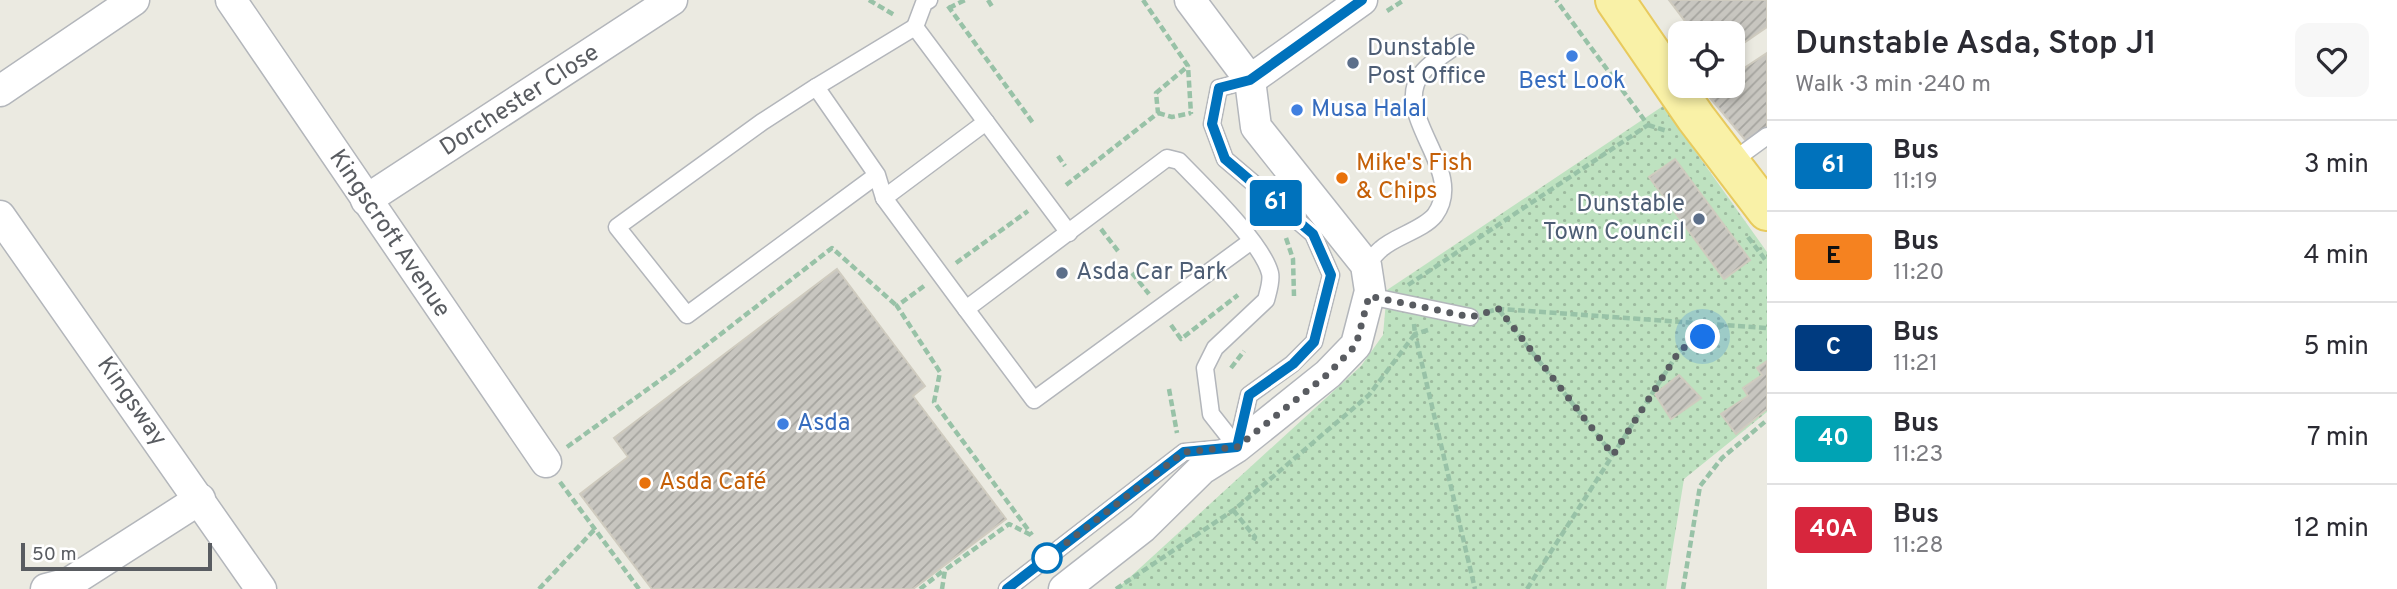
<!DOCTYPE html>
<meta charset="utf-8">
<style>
:root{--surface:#fff;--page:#f7f7f7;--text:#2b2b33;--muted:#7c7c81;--line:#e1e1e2}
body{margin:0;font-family:Overpass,sans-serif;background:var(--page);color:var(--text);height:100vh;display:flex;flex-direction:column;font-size:26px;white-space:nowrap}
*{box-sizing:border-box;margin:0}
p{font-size:23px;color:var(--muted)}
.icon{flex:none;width:38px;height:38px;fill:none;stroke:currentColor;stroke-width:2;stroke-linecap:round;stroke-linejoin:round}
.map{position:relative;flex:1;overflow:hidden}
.panel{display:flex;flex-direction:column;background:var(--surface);width:630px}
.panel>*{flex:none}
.badge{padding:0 14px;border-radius:5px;font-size:24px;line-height:46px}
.buttons{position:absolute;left:1668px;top:21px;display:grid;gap:14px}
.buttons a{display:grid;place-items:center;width:77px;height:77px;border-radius:14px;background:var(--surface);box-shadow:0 4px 10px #0003;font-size:35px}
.scale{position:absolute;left:21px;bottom:18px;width:191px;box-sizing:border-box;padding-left:7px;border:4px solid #595c61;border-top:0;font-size:19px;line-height:24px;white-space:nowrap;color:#595c61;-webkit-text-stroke:5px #fff;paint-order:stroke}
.you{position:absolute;width:35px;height:35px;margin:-18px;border:5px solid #fff;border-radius:50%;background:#1a73e8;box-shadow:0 0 0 10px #1a73e833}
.map>.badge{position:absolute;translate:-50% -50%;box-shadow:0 0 0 4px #fff}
.round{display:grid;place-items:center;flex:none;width:74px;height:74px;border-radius:14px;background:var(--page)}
.summary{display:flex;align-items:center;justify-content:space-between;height:119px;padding:0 28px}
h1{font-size:33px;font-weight:600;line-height:52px}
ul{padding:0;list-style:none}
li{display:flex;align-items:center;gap:21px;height:91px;padding:0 28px;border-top:2px solid var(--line)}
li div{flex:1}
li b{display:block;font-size:26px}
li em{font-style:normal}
li .badge{min-width:77px;font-weight:700;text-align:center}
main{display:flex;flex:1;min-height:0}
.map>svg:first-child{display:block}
.park{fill:url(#park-dots)}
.building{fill:url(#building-hatch);stroke:#cfcbbf;stroke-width:2}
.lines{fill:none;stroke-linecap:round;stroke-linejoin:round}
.lane-casing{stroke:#b3b6bb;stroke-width:19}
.street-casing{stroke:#b3b6bb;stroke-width:33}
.primary-casing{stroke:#e8ca5d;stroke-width:42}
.path{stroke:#98c2a7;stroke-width:4.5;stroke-dasharray:7 3.5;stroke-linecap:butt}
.lane{stroke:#fff;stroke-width:16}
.street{stroke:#fff;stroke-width:30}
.primary{stroke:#f9f1a7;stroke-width:38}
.line-casing{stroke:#fff;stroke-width:16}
.line{stroke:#0072bc;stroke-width:10}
.walk{stroke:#595c61;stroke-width:7;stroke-dasharray:0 12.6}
.shop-dot{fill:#3f7fe0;stroke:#fff;stroke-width:2.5}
.service-dot{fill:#5c6f8a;stroke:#fff;stroke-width:2.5}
.food-dot{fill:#e8710a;stroke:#fff;stroke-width:2.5}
.stop-dot{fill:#fff;stroke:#0072bc;stroke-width:3.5}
.labels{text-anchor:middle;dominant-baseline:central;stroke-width:5;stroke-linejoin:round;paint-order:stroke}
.service-label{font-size:24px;fill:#4e5e75;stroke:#fff;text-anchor:start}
.shop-label{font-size:24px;fill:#366cbe;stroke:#fff;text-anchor:start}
.street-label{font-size:24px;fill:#595c61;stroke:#fff}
.food-label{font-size:24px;fill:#c56008;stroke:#fff;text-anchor:start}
</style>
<main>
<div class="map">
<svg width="1767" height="589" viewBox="0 0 1767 589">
<defs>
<pattern id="park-dots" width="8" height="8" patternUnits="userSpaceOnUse" patternTransform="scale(1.75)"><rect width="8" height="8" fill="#bee2c0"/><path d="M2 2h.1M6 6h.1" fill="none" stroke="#9dba9f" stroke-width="1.8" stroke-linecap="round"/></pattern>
<pattern id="building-hatch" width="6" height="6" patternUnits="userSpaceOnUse" patternTransform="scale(1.75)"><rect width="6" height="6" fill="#c8c6c0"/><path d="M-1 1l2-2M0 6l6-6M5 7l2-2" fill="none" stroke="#a5a49f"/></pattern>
</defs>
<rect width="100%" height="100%" fill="#ebeae1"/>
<path class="park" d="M1663,106L1767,252V412L1684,479L1666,589H1117L1361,366L1383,335L1387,290Z"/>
<g class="building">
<path d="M1669,0H1767V27L1732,51V33H1694Z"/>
<path d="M1767,53V127L1746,141L1706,93L1718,86H1732V76Z"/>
<path d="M1675,159L1750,260L1724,279L1649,177Z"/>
<path d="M837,269L925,386L913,396L1006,519L913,589H652L580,494L628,457L614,438Z"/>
<path d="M1767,361V409L1736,434L1721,414L1748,396L1743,388L1762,375L1757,368Z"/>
<path d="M1679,375L1701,398L1671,419L1655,394Z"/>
</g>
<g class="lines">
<g class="lane-casing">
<g id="lane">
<path d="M915,27L924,3L929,0"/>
<path d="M816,87L915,27L1069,233"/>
<path d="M1730,163L1767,136"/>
<path d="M877,175L687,315L617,227L762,122L816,87L877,175L884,198L966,309"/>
<path d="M884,198L986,122"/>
<path d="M1366,265C1371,260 1375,254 1381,249C1395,236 1423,230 1435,215C1468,170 1389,115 1422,73C1430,62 1448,52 1460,43"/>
<path d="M1369,296L1470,317"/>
<path d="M1237,447L1211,414L1205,368L1215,348L1266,300C1268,292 1272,281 1270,273C1262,242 1202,185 1179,161L1167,158L966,309L1034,400L1250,242"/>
<path d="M1007,589L1184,452L1237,447L1249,395L1292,364L1314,342L1331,275L1313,234L1225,159L1212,124L1219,88L1250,80"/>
</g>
</g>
<g class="street-casing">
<g id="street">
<path d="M231,0L546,462"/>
<path d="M1250,80L1362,0"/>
<path d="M0,91L134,0"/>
<path d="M366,200L672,0"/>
<path d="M0,216L261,589"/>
<path d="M46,589L69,583L200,499"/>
<path d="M1064,589L1142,528L1202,469L1237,447L1328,374L1356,345L1370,291L1366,265L1256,127L1250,80L1190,0"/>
</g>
</g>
<g class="primary-casing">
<path id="primary" d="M1615,0L1696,118L1767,211"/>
</g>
<g class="path">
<path d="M869,0L896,16"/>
<path d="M988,0L993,8"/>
<path d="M1143,0L1188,66L1191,114"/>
<path d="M948,6L1033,123"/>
<path d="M949,8L965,0"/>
<path d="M1387,11L1404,0"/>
<path d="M1158,113L1172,117L1191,113"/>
<path d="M1648,125L1667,131"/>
<path d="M1058,156L1065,166"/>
<path d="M1066,185L1158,113L1156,93L1188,66"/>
<path d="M1101,229L1118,251"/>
<path d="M1748,237L1767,262"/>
<path d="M1286,238L1293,259L1294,296"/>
<path d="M956,263L1028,211"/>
<path d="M1132,273L1149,294"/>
<path d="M1408,285L1648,125L1556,0"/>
<path d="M924,286L897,306L940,372L934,402L1032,535"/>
<path d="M1499,310L1613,455"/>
<path d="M1487,312L1499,309L1767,328"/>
<path d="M1171,325L1181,339L1238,295"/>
<path d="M1428,330L1415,334L1475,589"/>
<path d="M1231,368L1244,351"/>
<path d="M1169,389L1177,433"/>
<path d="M567,447L673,371L832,248L897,306"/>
<path d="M560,482L639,589"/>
<path d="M1233,510L1255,537L1253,541"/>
<path d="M539,589L595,529"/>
<path d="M920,589L944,570"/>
<path d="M942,589L945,570L1009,524L1031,535"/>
<path d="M1116,589L1235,509L1369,395L1415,334L1414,324"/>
<path d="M1527,589L1680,350L1725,324"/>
<path d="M1683,589L1700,486L1722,458L1767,420"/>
</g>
<use href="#lane" class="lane"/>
<use href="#street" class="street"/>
<use href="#primary" class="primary"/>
</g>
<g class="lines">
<g class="line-casing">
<path id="line" d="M1007,589L1184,452L1237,447L1249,395L1293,364L1314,342L1331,275L1313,234L1225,159L1212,124L1219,88L1250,80L1362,0"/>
</g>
<use href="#line" class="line"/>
<path class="walk" d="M1047,558L1184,452L1237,447L1328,374L1356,345L1369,296L1471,317L1499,309L1613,455L1680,350L1703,337"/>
</g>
<g class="shop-dot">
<circle cx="1572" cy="56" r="7"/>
<circle cx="1297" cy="110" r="7"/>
<circle cx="783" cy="424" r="7"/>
</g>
<g class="service-dot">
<circle cx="1353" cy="63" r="7"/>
<circle cx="1699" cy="219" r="7"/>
<circle cx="1062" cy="273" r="7"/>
</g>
<g class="food-dot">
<circle cx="1342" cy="178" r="7"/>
<circle cx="645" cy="483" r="7"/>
</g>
<circle class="stop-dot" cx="1047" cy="558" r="14"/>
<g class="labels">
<g class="service-label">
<text x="1367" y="49">Dunstable<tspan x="1367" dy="28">Post Office</tspan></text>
<text x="1685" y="205" text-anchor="end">Dunstable<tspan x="1685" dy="28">Town Council</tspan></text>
<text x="1076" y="273">Asda Car Park</text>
</g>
<g class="shop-label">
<text x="1572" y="82" text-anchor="middle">Best Look</text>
<text x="1311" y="110">Musa Halal</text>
<text x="797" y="424">Asda</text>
</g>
<g class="street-label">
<text transform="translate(520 101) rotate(-33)">Dorchester Close</text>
<text transform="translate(389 234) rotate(56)">Kingscroft Avenue</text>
<text transform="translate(131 402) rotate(55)">Kingsway</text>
</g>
<g class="food-label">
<text x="1356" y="164">Mike's Fish<tspan x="1356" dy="28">&amp; Chips</tspan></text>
<text x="659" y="483">Asda Café</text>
</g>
</g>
</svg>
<div class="buttons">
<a><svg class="icon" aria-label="locate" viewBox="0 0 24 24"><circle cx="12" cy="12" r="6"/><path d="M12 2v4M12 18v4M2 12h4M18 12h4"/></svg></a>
</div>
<div class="scale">50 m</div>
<div class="you" style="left:1703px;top:337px"></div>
<b class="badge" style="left:1276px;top:203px;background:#0072bc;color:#fff">61</b>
</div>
<section class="panel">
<div class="summary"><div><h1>Dunstable Asda, Stop J1</h1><p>Walk · 3 min · 240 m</p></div><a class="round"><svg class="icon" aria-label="heart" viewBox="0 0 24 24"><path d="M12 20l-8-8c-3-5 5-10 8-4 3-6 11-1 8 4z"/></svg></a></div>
<ul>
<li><span class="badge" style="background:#0072bc;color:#fff">61</span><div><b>Bus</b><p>11:19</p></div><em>3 min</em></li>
<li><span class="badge" style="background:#f58220;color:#111">E</span><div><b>Bus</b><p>11:20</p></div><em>4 min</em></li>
<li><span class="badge" style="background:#003b80;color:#fff">C</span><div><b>Bus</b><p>11:21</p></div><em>5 min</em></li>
<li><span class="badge" style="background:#00a3b4;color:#fff">40</span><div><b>Bus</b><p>11:23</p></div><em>7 min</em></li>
<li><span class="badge" style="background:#d7263d;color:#fff">40A</span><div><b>Bus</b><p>11:28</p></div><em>12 min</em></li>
</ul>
</section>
</main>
